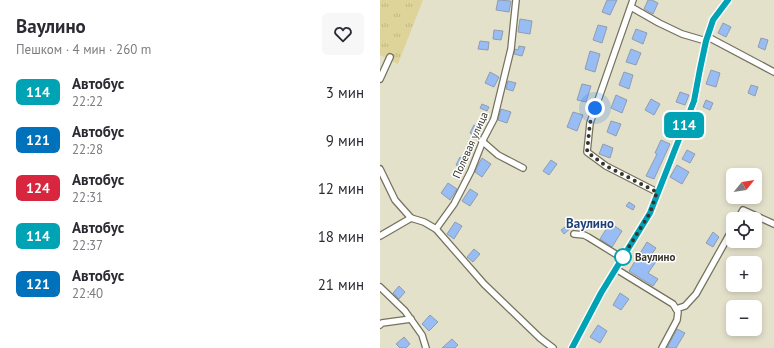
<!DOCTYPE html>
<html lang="ru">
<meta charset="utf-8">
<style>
:root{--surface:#fff;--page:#f7f7f7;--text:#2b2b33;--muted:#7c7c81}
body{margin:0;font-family:"PT Sans",sans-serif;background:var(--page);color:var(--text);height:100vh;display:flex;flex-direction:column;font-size:15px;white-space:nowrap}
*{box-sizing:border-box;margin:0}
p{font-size:13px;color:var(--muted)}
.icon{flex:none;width:22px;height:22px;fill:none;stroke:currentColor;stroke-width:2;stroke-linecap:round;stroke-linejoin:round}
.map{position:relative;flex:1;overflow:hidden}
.sheet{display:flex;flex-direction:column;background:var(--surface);width:380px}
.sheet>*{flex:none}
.badge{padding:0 8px;border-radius:6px;font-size:14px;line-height:26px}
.needle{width:26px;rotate:60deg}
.controls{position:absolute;left:346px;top:168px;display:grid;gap:8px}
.controls a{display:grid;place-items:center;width:36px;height:36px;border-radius:6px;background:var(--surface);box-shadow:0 2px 6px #0003;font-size:20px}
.you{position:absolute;width:20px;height:20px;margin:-10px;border:3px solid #fff;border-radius:50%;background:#1a73e8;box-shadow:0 0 0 6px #1a73e833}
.map>.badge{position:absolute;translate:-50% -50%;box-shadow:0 0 0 2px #fff}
.round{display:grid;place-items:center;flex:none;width:42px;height:42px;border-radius:6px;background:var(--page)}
.overview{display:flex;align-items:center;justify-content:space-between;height:68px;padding:0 16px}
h1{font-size:19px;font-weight:600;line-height:30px}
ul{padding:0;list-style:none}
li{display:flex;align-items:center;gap:12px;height:48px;padding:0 16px}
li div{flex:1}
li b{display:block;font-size:15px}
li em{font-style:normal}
li .badge{min-width:44px;font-weight:700;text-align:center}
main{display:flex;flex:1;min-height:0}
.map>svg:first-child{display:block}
.grass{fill:url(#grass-tufts)}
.building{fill:#98bcf4;stroke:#919cae}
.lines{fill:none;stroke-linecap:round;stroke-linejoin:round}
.minor-casing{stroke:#75725e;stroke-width:8}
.minor{stroke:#fff;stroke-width:5.5}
.line-casing{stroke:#fff;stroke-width:9}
.line{stroke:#00a3b4;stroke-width:6}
.walk{stroke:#36352c;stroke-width:4;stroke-dasharray:0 7.2}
.stop-dot{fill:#fff;stroke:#00a3b4;stroke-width:2}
.labels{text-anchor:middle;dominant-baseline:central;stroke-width:3;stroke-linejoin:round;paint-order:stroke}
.street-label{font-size:11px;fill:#36352c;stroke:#fff}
.stop-label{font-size:11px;font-weight:bold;fill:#36352c;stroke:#fff;text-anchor:start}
.quarter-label{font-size:13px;font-weight:bold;fill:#1f4076;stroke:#fff}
</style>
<main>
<section class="sheet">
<div class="overview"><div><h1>Ваулино</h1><p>Пешком · 4 мин · 260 m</p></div><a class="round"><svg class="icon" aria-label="heart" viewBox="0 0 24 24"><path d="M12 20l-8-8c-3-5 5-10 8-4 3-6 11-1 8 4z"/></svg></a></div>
<ul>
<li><span class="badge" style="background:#00a3b4;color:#fff">114</span><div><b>Автобус</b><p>22:22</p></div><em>3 мин</em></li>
<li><span class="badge" style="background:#0072bc;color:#fff">121</span><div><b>Автобус</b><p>22:28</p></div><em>9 мин</em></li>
<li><span class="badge" style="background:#d7263d;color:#fff">124</span><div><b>Автобус</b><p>22:31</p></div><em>12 мин</em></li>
<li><span class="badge" style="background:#00a3b4;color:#fff">114</span><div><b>Автобус</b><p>22:37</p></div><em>18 мин</em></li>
<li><span class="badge" style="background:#0072bc;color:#fff">121</span><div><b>Автобус</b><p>22:40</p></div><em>21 мин</em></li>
</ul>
</section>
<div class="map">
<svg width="394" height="348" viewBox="0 0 394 348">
<defs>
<pattern id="grass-tufts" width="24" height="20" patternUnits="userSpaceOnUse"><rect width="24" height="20" fill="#ded49a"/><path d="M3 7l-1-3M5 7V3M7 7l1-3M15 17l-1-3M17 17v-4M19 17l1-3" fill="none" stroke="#bfb785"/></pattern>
</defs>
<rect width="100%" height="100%" fill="#e4e1cb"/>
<path class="grass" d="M0,0H43L18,64L0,55Z"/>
<g class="building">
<path d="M118,0L131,1L129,12L116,10Z"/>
<path d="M227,0H237L230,15L222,12Z"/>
<path d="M268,0H272L278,3L273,14L264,9Z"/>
<path d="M140,19L152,21L150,34L138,32Z"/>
<path d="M343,23L351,27L346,37L338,33Z"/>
<path d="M218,25L227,27L222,43L213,40Z"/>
<path d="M256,29L267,33L263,44L252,39Z"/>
<path d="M114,30L123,31L121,40L113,39Z"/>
<path d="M381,38L388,40L385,50L378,47Z"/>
<path d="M100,41L109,42L108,50L98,49Z"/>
<path d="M139,46L145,47L142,56L134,54L135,49L138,50Z"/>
<path d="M251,49L261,53L256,65L246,62Z"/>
<path d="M210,51L220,54L215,72L205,69Z"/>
<path d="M331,70L340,73L336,87L326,84Z"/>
<path d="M110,72L119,77L114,87L105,83Z"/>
<path d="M244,72L253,75L249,89L239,85Z"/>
<path d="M128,81L136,83L133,91L126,89Z"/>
<path d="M202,84L211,86L206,102L197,100Z"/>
<path d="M371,85L378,87L375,96L368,93Z"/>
<path d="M300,92L309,95L305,105L296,102Z"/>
<path d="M236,95L247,100L242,113L231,108Z"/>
<path d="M271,99L280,104L274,115L265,110Z"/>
<path d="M326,100L333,103L330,110L323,107Z"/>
<path d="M102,104L109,107L107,111L100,108Z"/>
<path d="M121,109L131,112L127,123L118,120Z"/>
<path d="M193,112L203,115L197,131L187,127Z"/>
<path d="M231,121L241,124L236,136L227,132Z"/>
<path d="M317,122L323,125L320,131L314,128Z"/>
<path d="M94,125L102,129L98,137L90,133Z"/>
<path d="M281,140L290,144L274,179L266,176L277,154L275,153Z"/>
<path d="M223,144L233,148L230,158L219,154Z"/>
<path d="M307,150L315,154L310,163L302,159Z"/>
<path d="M80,157L87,161L83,169L76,165Z"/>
<path d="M102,158L111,164L102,177L95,172L99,163Z"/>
<path d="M171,160L177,164L169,175L163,171Z"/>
<path d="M297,165L309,172L302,184L290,177Z"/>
<path d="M68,183L77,189L70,200L61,193Z"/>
<path d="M90,189L98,194L90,206L82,201Z"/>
<path d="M249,202L255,206L253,210L246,206Z"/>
<path d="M75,222L82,226L74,239L67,234Z"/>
<path d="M230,223L242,231L232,247L220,239Z"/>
<path d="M189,224L192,227L184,234L181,230Z"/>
<path d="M333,232L339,237L333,247L326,243Z"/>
<path d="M267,242L276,248L271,255L278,259L268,273L278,279L273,286L249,271Z"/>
<path d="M94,249L100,254L93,262L87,257Z"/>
<path d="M19,286L25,292L19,299L13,293Z"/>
<path d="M240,293L249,299L241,310L233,305Z"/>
<path d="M50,315L58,322L49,331L42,324Z"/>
<path d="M218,325L227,331L220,343L210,337Z"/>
<path d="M297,329L305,333L296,348H287Z"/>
<path d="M24,337L30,344L26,348H20L16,344Z"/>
<path d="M72,339L78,345L75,348H62Z"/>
</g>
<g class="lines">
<g class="minor-casing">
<g id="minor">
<path d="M253,0L210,123L207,152L226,166L277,192"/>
<path d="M251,7L279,23L302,34L326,41"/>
<path d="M328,37L394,72"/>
<path d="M0,79L10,57"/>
<path d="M102,141L118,155L143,168"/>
<path d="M0,169L15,200L31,218"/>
<path d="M358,219L363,210L394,224"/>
<path d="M56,229L104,284L160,338L173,348"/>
<path d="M194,234L204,235L208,237L242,258"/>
<path d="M0,236L31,218L44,222L56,229L74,204L91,171L104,138L114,119L131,49L136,0"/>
<path d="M236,269L293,304L298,312L297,320L282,348"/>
<path d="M0,287L25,311L42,335L46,348"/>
<path d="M296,309L305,306L316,294L353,228"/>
<path d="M0,325L2,323L31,319"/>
<path d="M192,348L221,293L270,213L314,101L320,69L326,41L333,20L348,0"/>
</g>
</g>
<use href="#minor" class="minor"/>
</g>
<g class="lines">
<g class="line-casing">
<path id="line" d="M192,348L221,293L270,213L314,101L320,69L326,41L333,20L348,0"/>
</g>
<use href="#line" class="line"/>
<path class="walk" d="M215,108L210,123L207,152L226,166L277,192L270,213L242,258L243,257"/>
</g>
<circle class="stop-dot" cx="243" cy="257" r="8"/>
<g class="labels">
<g class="street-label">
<text transform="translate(90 145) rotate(-66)">Полевая улица</text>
</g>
<g class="stop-label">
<text x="255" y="257">Ваулино</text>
</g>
<g class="quarter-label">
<text x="210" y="223">Ваулино</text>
</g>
</g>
</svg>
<div class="controls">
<a><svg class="needle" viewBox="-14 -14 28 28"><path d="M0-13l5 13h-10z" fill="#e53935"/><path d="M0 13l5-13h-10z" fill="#7c7c81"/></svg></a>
<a><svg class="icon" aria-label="locate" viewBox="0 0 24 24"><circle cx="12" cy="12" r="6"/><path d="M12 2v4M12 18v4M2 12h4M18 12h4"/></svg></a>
<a>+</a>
<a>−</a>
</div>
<div class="you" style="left:215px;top:108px"></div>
<b class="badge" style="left:304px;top:125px;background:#00a3b4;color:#fff">114</b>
</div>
</main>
